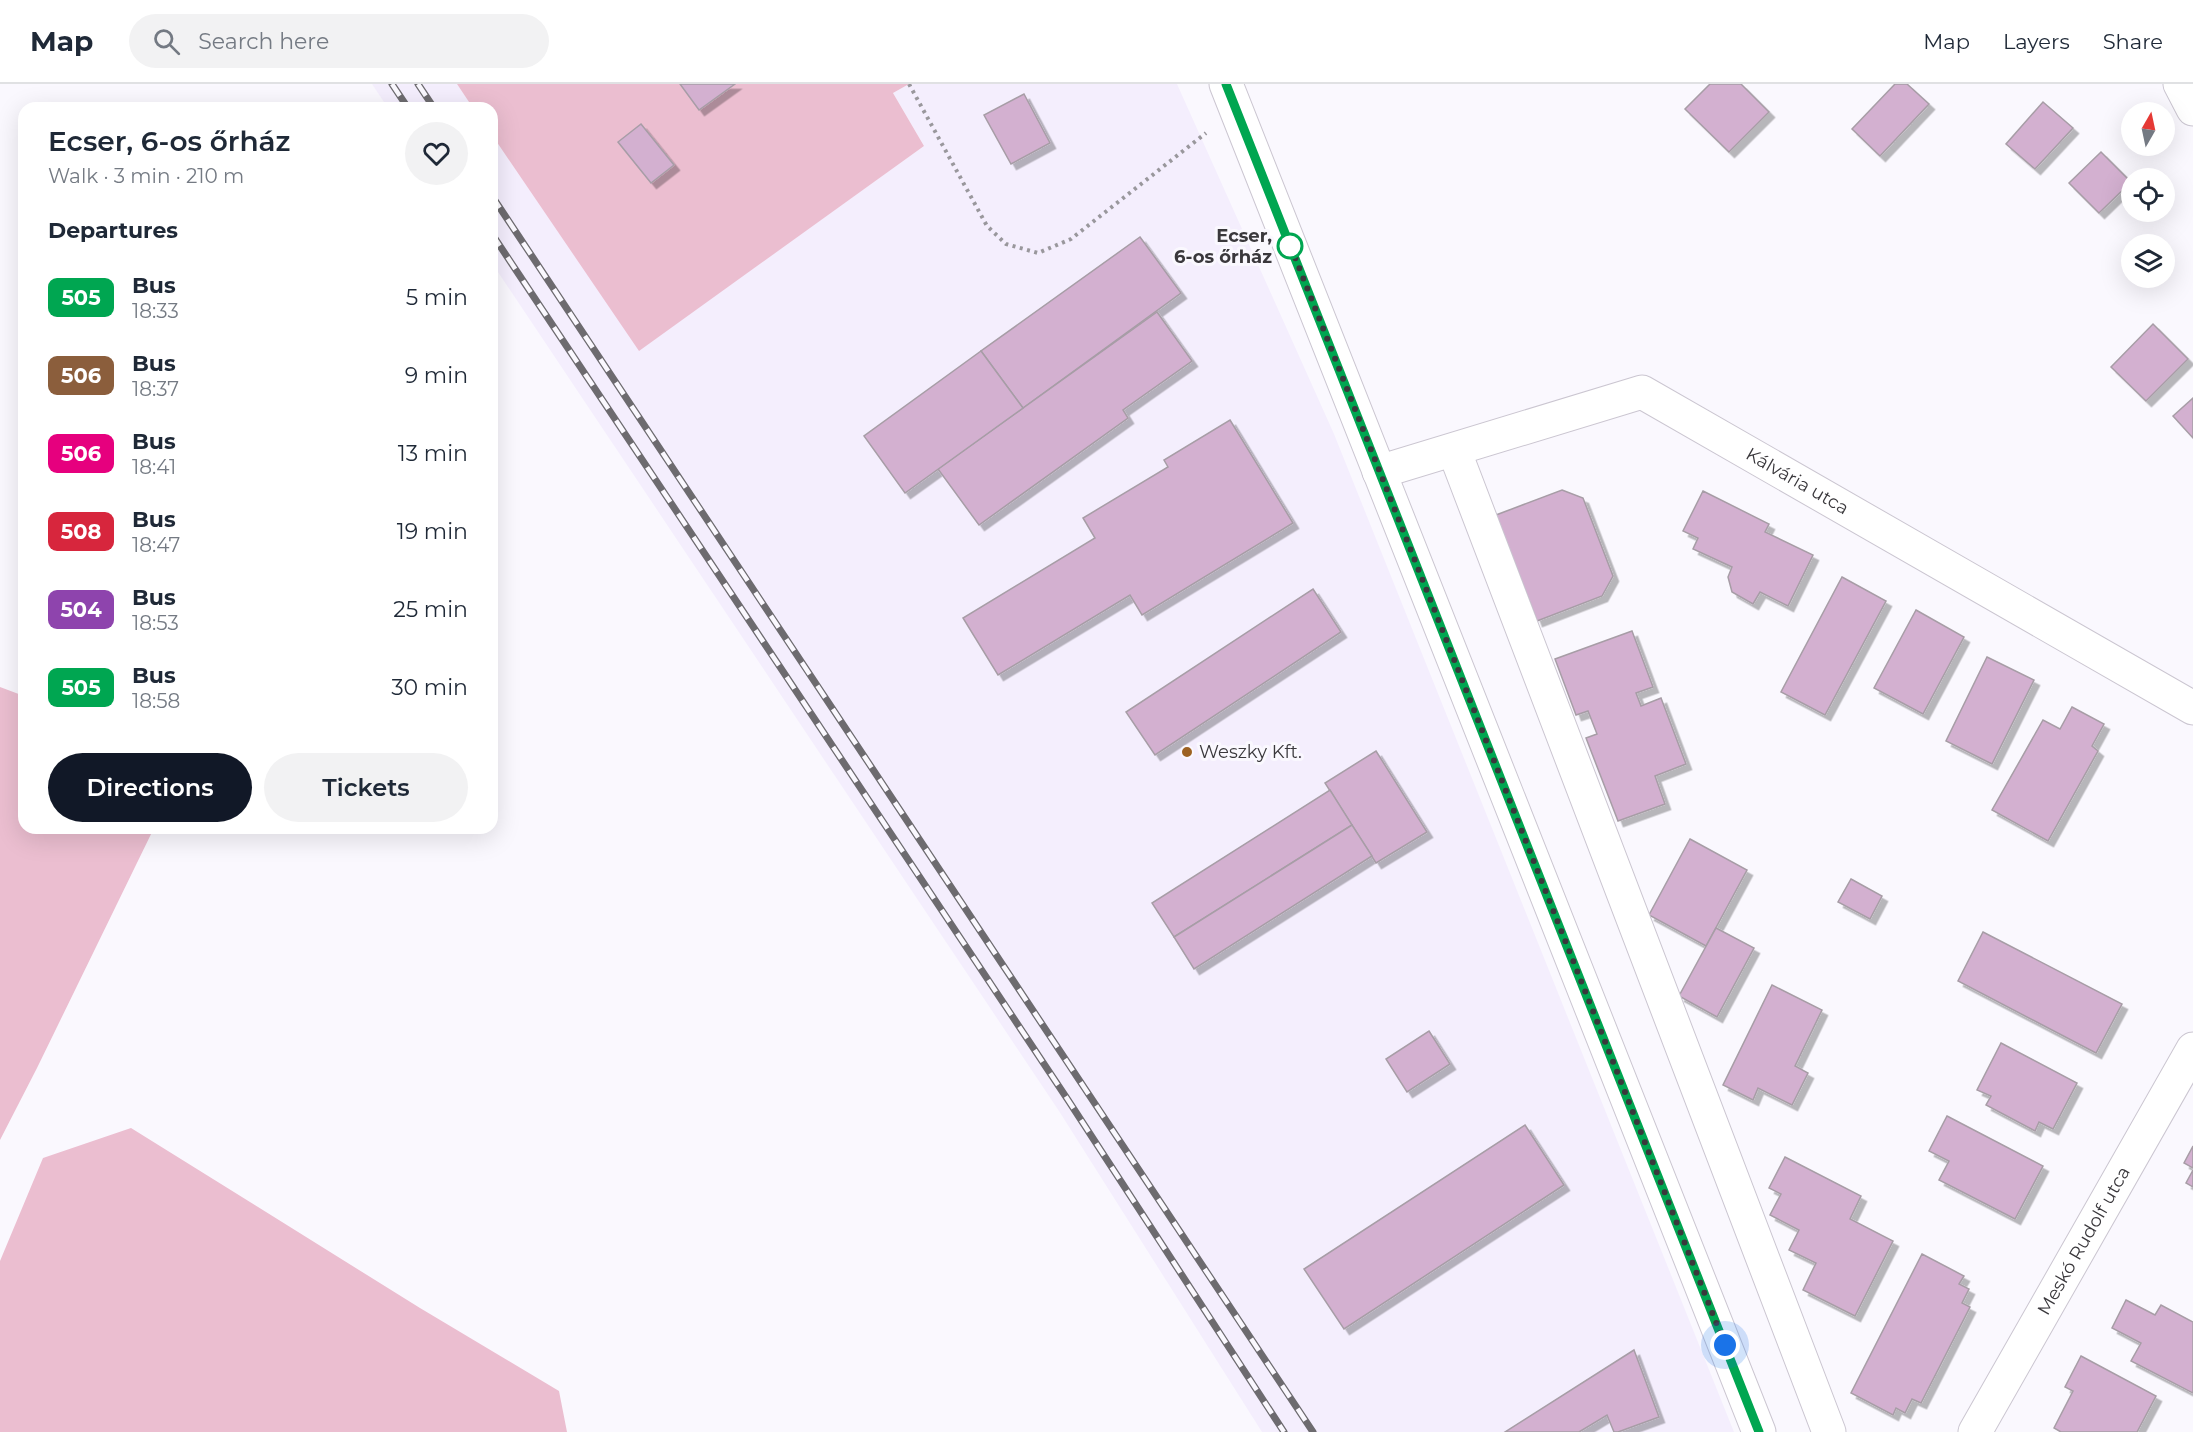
<!DOCTYPE html>
<meta charset="utf-8">
<style>
:root{--surface:#fff;--page:#f2f2f3;--text:#1f2937;--muted:#747a83;--line:#e0e1e3;--accent:#111827}
body{margin:0;font-family:Montserrat,sans-serif;background:var(--page);color:var(--text);height:100vh;display:flex;flex-direction:column;font-size:22px;white-space:nowrap}
*{box-sizing:border-box;margin:0}
p{font-size:20px;color:var(--muted)}
.icon{flex:none;width:33px;height:33px;fill:none;stroke:currentColor;stroke-width:2;stroke-linecap:round;stroke-linejoin:round}
.map{position:relative;flex:1;overflow:hidden}
.details{position:absolute;left:18px;top:18px;width:480px;height:732px;display:flex;flex-direction:column;background:var(--surface);border-radius:18px;box-shadow:0 6px 24px #0002}
.details>*{flex:none}
.badge{padding:0 12px;border-radius:9px;font-size:21px;line-height:39px}
.needle{width:39px;rotate:9deg}
.controls{position:absolute;left:2121px;top:18px;display:grid;gap:12px}
.controls a{display:grid;place-items:center;width:54px;height:54px;border-radius:50%;background:var(--surface);box-shadow:0 6px 24px #0002;font-size:30px}
.you{position:absolute;width:30px;height:30px;margin:-15px;border:4px solid #fff;border-radius:50%;background:#1a73e8;box-shadow:0 0 0 9px #1a73e833}
.map>.badge{position:absolute;translate:-50% -50%;box-shadow:0 0 0 3px #fff}
h2{padding:0 30px;font-size:22px;line-height:54px}
.round{display:grid;place-items:center;flex:none;width:63px;height:63px;border-radius:32px;background:var(--page)}
.summary{display:flex;align-items:center;justify-content:space-between;height:102px;padding:0 30px}
h1{font-size:28px;font-weight:600;line-height:45px}
.cta{display:flex;gap:12px;margin-top:auto;padding:12px 30px}
.cta a{flex:1;height:69px;border-radius:36px;background:var(--accent);color:#fff;font-size:24px;font-weight:600;line-height:69px;text-align:center}
.cta a+a{background:var(--page);color:var(--text)}
ul{padding:0;list-style:none}
li{display:flex;align-items:center;gap:18px;height:78px;padding:0 30px}
li div{flex:1}
li b{display:block;font-size:22px}
li em{font-style:normal}
li .badge{min-width:66px;font-weight:700;text-align:center}
header{display:flex;align-items:center;gap:36px;box-sizing:border-box;height:84px;padding:0 30px;background:var(--surface);border-bottom:2px solid var(--line)}
header strong{font-size:28px}
nav{display:flex;gap:33px;margin-inline-start:auto;font-size:21px}
.search{width:420px;height:54px;background:var(--page);display:flex;align-items:center;gap:15px;box-sizing:border-box;padding:0 21px;border-radius:33px;color:var(--muted);font-size:22px}
.map>svg:first-child{display:block}
.built{fill:#f4eefd}
.green{fill:#ebbed0}
.building{fill:#d3b0d0;stroke:#a79da6;stroke-width:1.5;filter:url(#shadow)}
.lines{fill:none;stroke-linecap:round;stroke-linejoin:round}
.street-casing{stroke:#cbc6d1;stroke-width:35}
.secondary-casing{stroke:#cbc6d1;stroke-width:35}
.path{stroke:#99979c;stroke-width:4;stroke-dasharray:3 4.5;stroke-linecap:butt}
.street{stroke:#fff;stroke-width:33}
.secondary{stroke:#fff;stroke-width:33}
.rail-casing{stroke:#6d6b6f;stroke-width:7}
.rail{stroke:#faf8fe;stroke-width:4.5;stroke-dasharray:14;stroke-linecap:butt}
.line-casing{stroke:#fff;stroke-width:14}
.line{stroke:#00a651;stroke-width:9}
.walk{stroke:#3a383c;stroke-width:6;stroke-dasharray:0 10.8}
.stop-dot{fill:#fff;stroke:#00a651;stroke-width:3}
.poi-dot{fill:#9d6222;stroke:#faf8fe;stroke-width:2}
.labels{text-anchor:middle;dominant-baseline:central;stroke-width:6;stroke-linejoin:round;paint-order:stroke}
.stop-label{font-size:18px;font-weight:bold;fill:#3a383c;stroke:#faf8fe;text-anchor:end}
.street-label{font-size:18px;fill:#3a383c;stroke:#faf8fe}
.poi-label{font-size:18px;fill:#3a383c;stroke:#faf8fe;text-anchor:start}
</style>
<header>
<strong>Map</strong>
<div class="search"><svg class="icon" aria-label="search" viewBox="0 0 24 24"><circle cx="10" cy="10" r="6"/><path d="M15 15l6 6"/></svg>Search here</div>
<nav><a>Map</a><a>Layers</a><a>Share</a></nav>
</header>
<div class="map">
<svg width="2193" height="1348" viewBox="0 0 2193 1348">
<defs>
<filter id="shadow"><feDropShadow dx="5.5" dy="5.5" stdDeviation="0" flood-color="#0004"/></filter>
</defs>
<rect width="100%" height="100%" fill="#faf8fe"/>
<g class="built">
<path d="M372,0H457L473,24H388Z"/>
<path d="M909,0H1177L1334,350L1734,1348H1262L1059,1027L492,179V51L639,266L924,62L893,9Z"/>
</g>
<g class="green">
<path d="M457,0H909L893,9L924,62L639,267L492,51V24H473Z"/>
<path d="M0,603L24,612V744H154L37,984L0,1056Z"/>
<path d="M131,1044L420,1224L559,1307L567,1348H0V1177L43,1074Z"/>
</g>
<g class="building">
<path d="M680,0H735L699,26Z"/>
<path d="M1710,0H1741L1769,28L1729,68L1685,25Z"/>
<path d="M1895,0H1907L1929,20L1880,72L1852,45Z"/>
<path d="M1024,10L1050,59L1011,80L984,31Z"/>
<path d="M2043,18L2073,44L2035,85L2006,60Z"/>
<path d="M641,40L674,81L651,99L618,58Z"/>
<path d="M2101,68L2131,98L2099,129L2069,99Z"/>
<path d="M1140,153L1181,209L1023,324L981,267Z"/>
<path d="M1157,228L1192,277L1123,326L1128,334L979,441L938,385Z"/>
<path d="M2153,240L2188,275L2146,317L2111,283Z"/>
<path d="M981,267L1023,324L905,409L864,352Z"/>
<path d="M2193,314V354L2173,332Z"/>
<path d="M1230,336L1293,439L1142,531L1130,511L998,591L963,534L1095,454L1083,434L1168,383L1164,376Z"/>
<path d="M1562,406L1583,414L1613,492L1602,512L1537,537L1496,431Z"/>
<path d="M1703,407L1769,440L1765,448L1813,471L1788,522L1760,508L1753,520L1732,508L1728,493L1732,483L1693,465L1698,454L1683,447Z"/>
<path d="M1842,493L1886,517L1825,631L1781,608Z"/>
<path d="M1313,505L1341,548L1155,671L1126,628Z"/>
<path d="M1916,526L1964,553L1923,630L1874,604Z"/>
<path d="M1632,547L1653,603L1636,609L1641,622L1661,614L1686,680L1655,692L1665,720L1618,737L1586,654L1597,650L1588,627L1576,631L1555,575Z"/>
<path d="M1987,573L2034,596L1992,680L1946,657Z"/>
<path d="M2072,623L2104,640L2092,662L2098,667L2048,757L1992,726L2043,636L2060,645Z"/>
<path d="M1376,667L1427,748L1376,779L1325,699Z"/>
<path d="M1330,706L1352,741L1174,853L1152,819Z"/>
<path d="M1352,741L1372,772L1194,885L1174,853Z"/>
<path d="M1690,755L1747,786L1706,862L1649,831Z"/>
<path d="M1851,795L1882,812L1870,835L1838,818Z"/>
<path d="M1716,844L1754,864L1717,933L1679,912Z"/>
<path d="M1983,848L2122,920L2096,969L1958,897Z"/>
<path d="M1772,901L1822,926L1795,982L1808,989L1792,1021L1758,1004L1753,1016L1723,1001Z"/>
<path d="M1429,947L1450,980L1407,1008L1386,975Z"/>
<path d="M2001,959L2077,999L2053,1045L2039,1038L2035,1047L1986,1021L1991,1012L1977,1006Z"/>
<path d="M1947,1032L2043,1082L2015,1135L1939,1096L1949,1077L1929,1067Z"/>
<path d="M1525,1041L1564,1101L1344,1245L1304,1185Z"/>
<path d="M2193,1062V1084L2184,1079Z"/>
<path d="M1785,1073L1861,1112L1850,1135L1893,1157L1855,1232L1803,1206L1816,1179L1789,1166L1799,1146L1770,1131L1781,1110L1769,1104Z"/>
<path d="M2193,1086V1103L2186,1099Z"/>
<path d="M1922,1170L1964,1192L1959,1200L1969,1205L1962,1219L1970,1223L1921,1319L1912,1315L1905,1329L1896,1324L1893,1331L1851,1309Z"/>
<path d="M2126,1216L2155,1231L2161,1221L2193,1238V1309L2131,1277L2141,1259L2112,1244Z"/>
<path d="M1634,1266L1659,1333L1618,1348H1614L1607,1331L1579,1348H1505Z"/>
<path d="M2081,1272L2156,1312L2137,1348H2061L2054,1344L2073,1307L2065,1303Z"/>
</g>
<g class="lines">
<g class="street-casing">
<g id="street">
<path d="M2180,0L2193,25"/>
<path d="M1454,366L1829,1348"/>
<path id="s1" d="M1379,388L1642,308L2193,624"/>
<path id="s2" d="M1975,1348L2193,965"/>
</g>
</g>
<g class="secondary-casing">
<path id="secondary" d="M1226,0L1759,1348"/>
</g>
<path class="path" d="M909,0L987,142L1006,160L1038,169L1071,155L1206,49"/>
<use href="#street" class="street"/>
<use href="#secondary" class="secondary"/>
<g class="rail-casing">
<g id="rail">
<path d="M392,0L408,24"/>
<path d="M418,0L434,24"/>
<path d="M492,112L1313,1348"/>
<path d="M492,150L1068,1016L1284,1348"/>
</g>
</g>
<use href="#rail" class="rail"/>
</g>
<g class="lines">
<g class="line-casing">
<path id="line" d="M1226,0L1759,1348"/>
</g>
<use href="#line" class="line"/>
<path class="walk" d="M1290,162L1287,153L1725,1261"/>
</g>
<circle class="stop-dot" cx="1290" cy="162" r="12"/>
<circle class="poi-dot" cx="1187" cy="668" r="6"/>
<g class="labels">
<g class="stop-label">
<text x="1272" y="152">Ecser,<tspan x="1272" dy="21">6-os őrház</tspan></text>
</g>
<g class="street-label">
<text stroke="none"><textPath href="#s1" startOffset="454">Kálvária utca</textPath></text>
<text stroke="none"><textPath href="#s2" startOffset="220">Meskó Rudolf utca</textPath></text>
</g>
<g class="poi-label">
<text x="1199" y="668">Weszky Kft.</text>
</g>
</g>
</svg>
<div class="controls">
<a><svg class="needle" viewBox="-14 -14 28 28"><path d="M0-13l5 13h-10z" fill="#e53935"/><path d="M0 13l5-13h-10z" fill="#747a83"/></svg></a>
<a><svg class="icon" aria-label="locate" viewBox="0 0 24 24"><circle cx="12" cy="12" r="6"/><path d="M12 2v4M12 18v4M2 12h4M18 12h4"/></svg></a>
<a><svg class="icon" aria-label="layers" viewBox="0 0 24 24"><path d="M12 4l9 5-9 5-9-5zM3 14l9 5 9-5"/></svg></a>
</div>
<div class="you" style="left:1725px;top:1261px"></div>
<section class="details">
<div class="summary"><div><h1>Ecser, 6-os őrház</h1><p>Walk · 3 min · 210 m</p></div><a class="round"><svg class="icon" aria-label="heart" viewBox="0 0 24 24"><path d="M12 20l-8-8c-3-5 5-10 8-4 3-6 11-1 8 4z"/></svg></a></div>
<h2>Departures</h2>
<ul>
<li><span class="badge" style="background:#00a651;color:#fff">505</span><div><b>Bus</b><p>18:33</p></div><em>5 min</em></li>
<li><span class="badge" style="background:#8b5e3c;color:#fff">506</span><div><b>Bus</b><p>18:37</p></div><em>9 min</em></li>
<li><span class="badge" style="background:#e6007e;color:#fff">506</span><div><b>Bus</b><p>18:41</p></div><em>13 min</em></li>
<li><span class="badge" style="background:#d7263d;color:#fff">508</span><div><b>Bus</b><p>18:47</p></div><em>19 min</em></li>
<li><span class="badge" style="background:#8e44ad;color:#fff">504</span><div><b>Bus</b><p>18:53</p></div><em>25 min</em></li>
<li><span class="badge" style="background:#00a651;color:#fff">505</span><div><b>Bus</b><p>18:58</p></div><em>30 min</em></li>
</ul>
<div class="cta"><a>Directions</a><a>Tickets</a></div>
</section>
</div>
